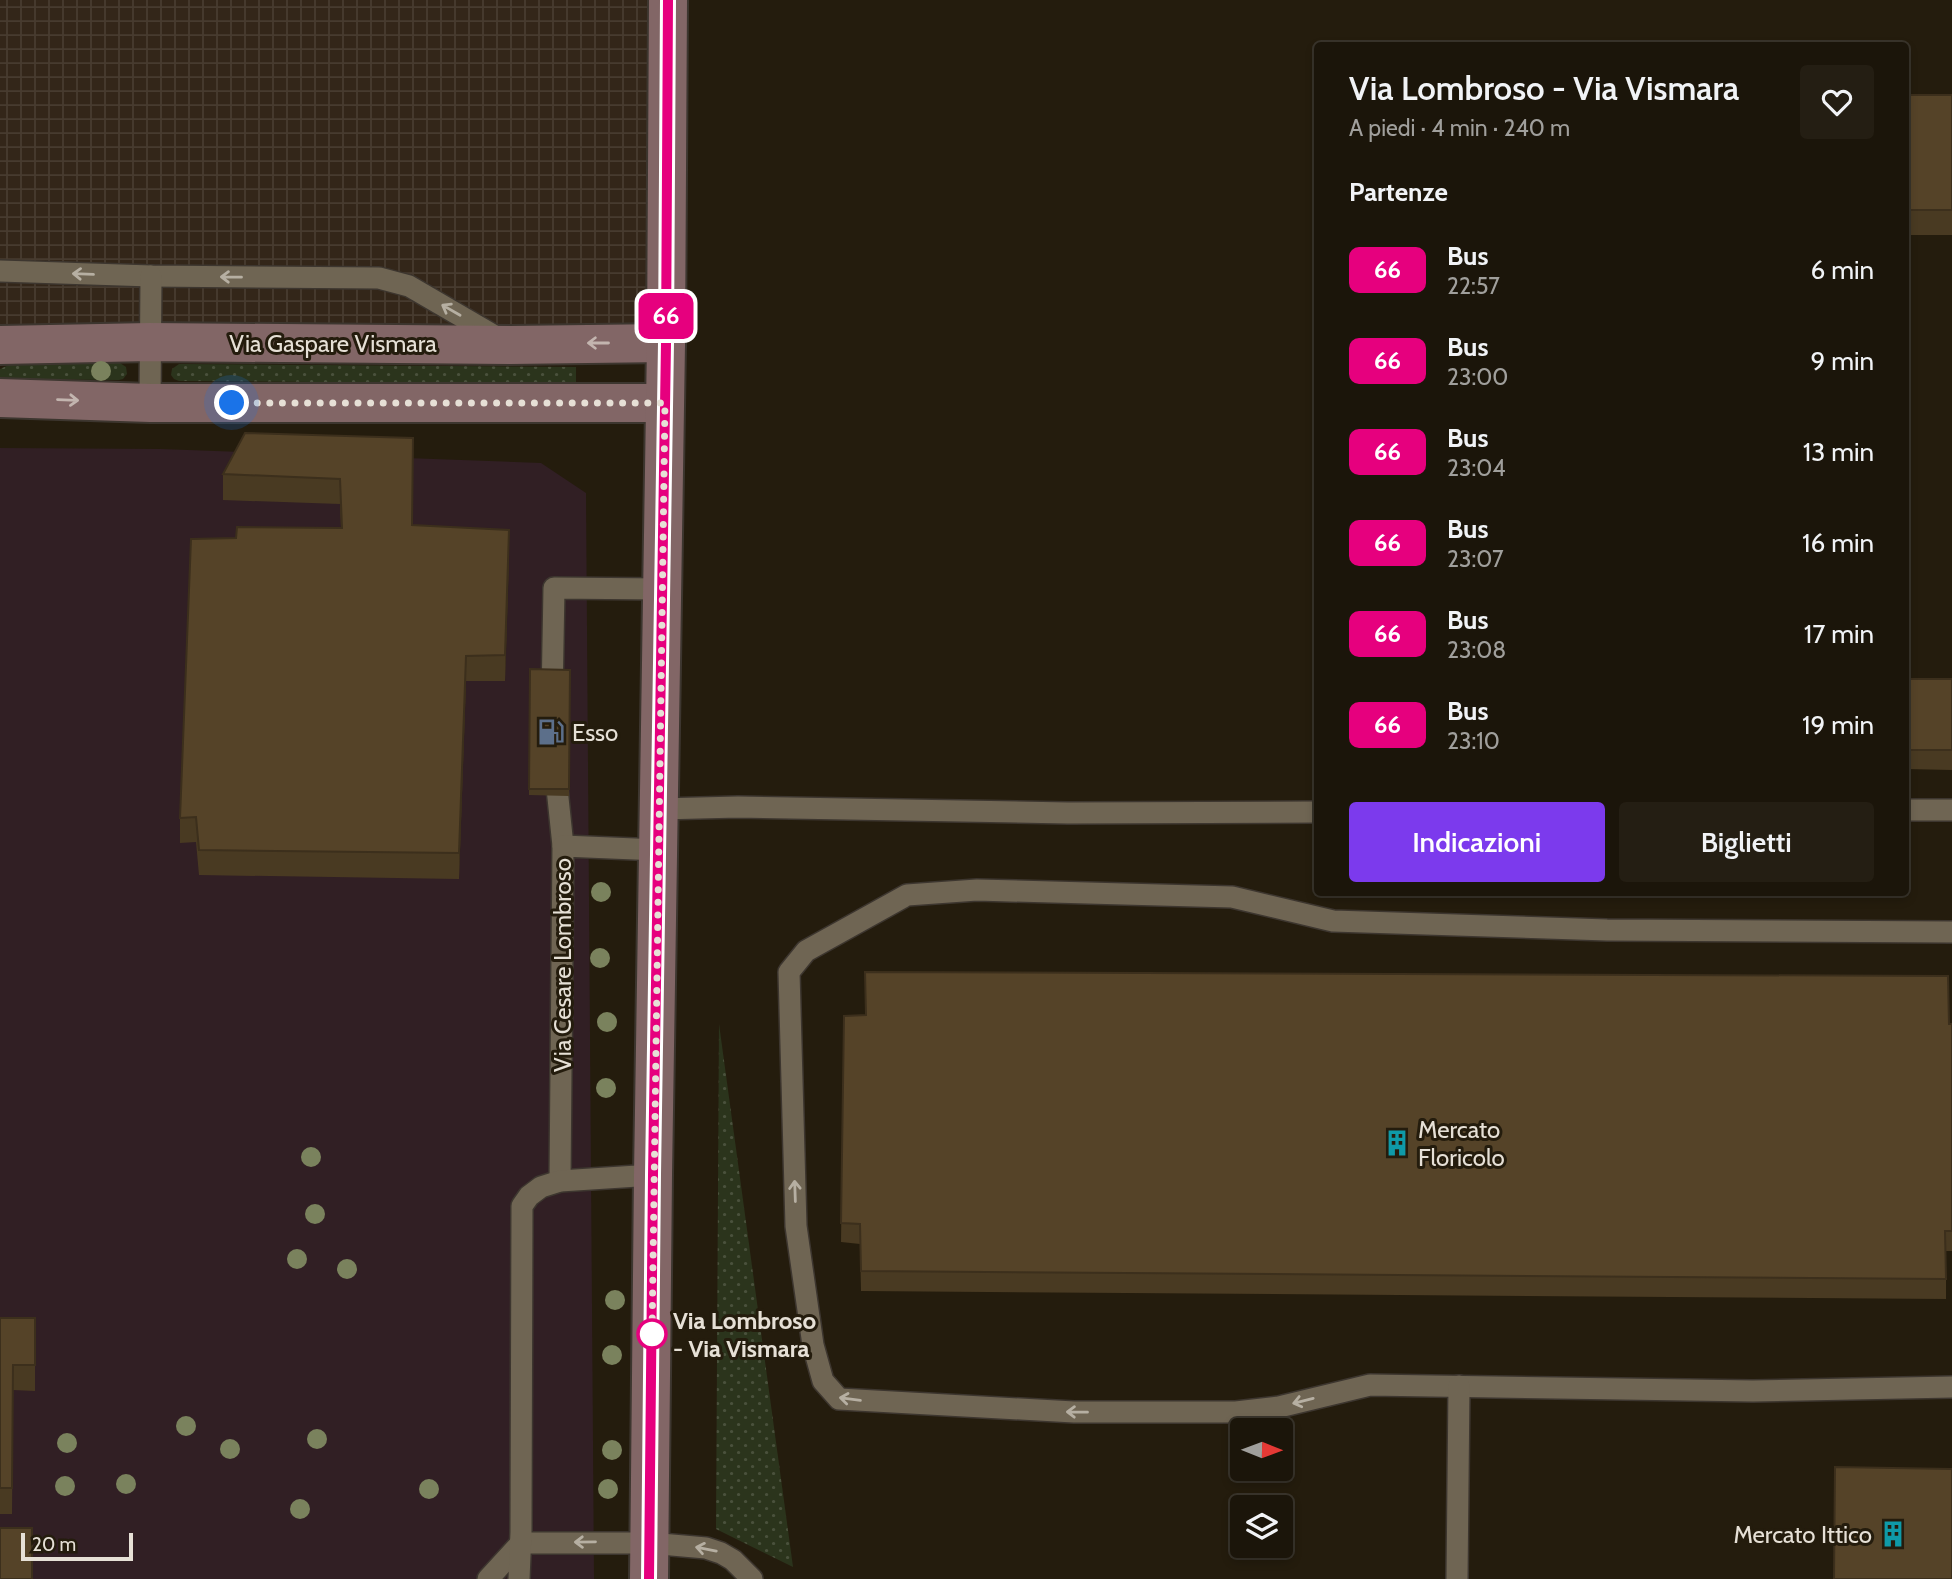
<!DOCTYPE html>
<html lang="it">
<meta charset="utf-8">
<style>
:root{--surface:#1b150a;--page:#241e13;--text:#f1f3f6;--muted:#a09f9c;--line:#39342b;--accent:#7c3aed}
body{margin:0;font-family:Cabin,sans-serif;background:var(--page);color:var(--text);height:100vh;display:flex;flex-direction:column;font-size:26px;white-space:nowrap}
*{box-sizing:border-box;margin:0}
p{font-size:23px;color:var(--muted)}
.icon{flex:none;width:38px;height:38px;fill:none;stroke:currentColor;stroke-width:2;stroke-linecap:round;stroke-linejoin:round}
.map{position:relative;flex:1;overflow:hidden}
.side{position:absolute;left:1314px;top:42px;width:595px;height:854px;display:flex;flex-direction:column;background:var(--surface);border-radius:7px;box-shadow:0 4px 10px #0003,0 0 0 2px var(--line)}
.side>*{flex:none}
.badge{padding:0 14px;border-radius:10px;font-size:24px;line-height:46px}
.needle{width:46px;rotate:91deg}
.fabs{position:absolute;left:1230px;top:1418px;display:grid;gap:14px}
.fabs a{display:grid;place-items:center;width:63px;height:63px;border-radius:7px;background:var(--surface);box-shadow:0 4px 10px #0003,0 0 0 2px var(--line);font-size:35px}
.scale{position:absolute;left:21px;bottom:18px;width:112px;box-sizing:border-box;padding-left:7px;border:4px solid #e6e0d6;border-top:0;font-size:19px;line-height:24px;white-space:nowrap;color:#e6e0d6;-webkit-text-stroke:5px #241c0d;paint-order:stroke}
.you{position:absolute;width:35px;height:35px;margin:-18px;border:5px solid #fff;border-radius:50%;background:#1a73e8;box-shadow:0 0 0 10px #1a73e833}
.map>.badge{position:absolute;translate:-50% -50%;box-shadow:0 0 0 4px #fff}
h2{padding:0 35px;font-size:26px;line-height:63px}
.round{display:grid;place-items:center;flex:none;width:74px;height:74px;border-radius:7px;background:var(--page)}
.summary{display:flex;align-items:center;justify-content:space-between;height:119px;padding:0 35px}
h1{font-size:33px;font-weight:600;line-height:52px}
.cta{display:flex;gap:14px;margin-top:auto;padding:14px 35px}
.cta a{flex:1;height:80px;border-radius:7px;background:var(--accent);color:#fff;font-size:28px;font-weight:600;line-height:80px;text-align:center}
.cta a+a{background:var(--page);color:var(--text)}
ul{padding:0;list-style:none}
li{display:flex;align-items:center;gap:21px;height:91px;padding:0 35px}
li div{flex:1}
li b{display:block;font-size:26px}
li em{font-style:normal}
li .badge{min-width:77px;font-weight:700;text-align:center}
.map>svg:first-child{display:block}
.commercial{fill:#311f24}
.industrial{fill:url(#industrial-grid)}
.grass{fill:url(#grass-dots)}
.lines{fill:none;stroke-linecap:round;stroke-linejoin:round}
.lane-casing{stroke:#3d362f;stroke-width:24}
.secondary-casing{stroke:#3d362f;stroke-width:42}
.lane{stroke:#6f6553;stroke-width:21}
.secondary{stroke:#826666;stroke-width:38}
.tree{fill:#7a825d}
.wall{fill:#493a22}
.shaded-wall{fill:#3c2f1c}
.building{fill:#554328;stroke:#3c2f1c;stroke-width:2}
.oneway{stroke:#b6afa2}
.oneway2{stroke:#c3b5af}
.line-casing{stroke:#fff;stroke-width:16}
.line{stroke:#e6007e;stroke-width:10}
.walk{stroke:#e6e0d6;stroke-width:7;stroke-dasharray:0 12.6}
.stop-dot{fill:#fff;stroke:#e6007e;stroke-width:3.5}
.labels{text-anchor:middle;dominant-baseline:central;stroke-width:6;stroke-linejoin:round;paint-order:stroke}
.street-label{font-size:24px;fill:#e6e0d6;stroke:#241c0d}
.poi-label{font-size:24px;fill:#e6e0d6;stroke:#241c0d;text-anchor:start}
.stop-label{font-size:24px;font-weight:bold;fill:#e6e0d6;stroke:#241c0d;text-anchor:start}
</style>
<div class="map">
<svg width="1952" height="1579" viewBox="0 0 1952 1579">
<defs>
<pattern id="industrial-grid" width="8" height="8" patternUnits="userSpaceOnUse" patternTransform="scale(1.75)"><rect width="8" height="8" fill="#332619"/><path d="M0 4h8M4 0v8" fill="none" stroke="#473b2f"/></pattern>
<pattern id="grass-dots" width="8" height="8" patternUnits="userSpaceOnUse" patternTransform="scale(1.75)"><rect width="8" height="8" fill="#2b341c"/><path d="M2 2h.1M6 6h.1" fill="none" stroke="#4a513c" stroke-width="1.8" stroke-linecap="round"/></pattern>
</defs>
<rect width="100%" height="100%" fill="#241c0d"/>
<path class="commercial" d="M0,448L161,449L541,463L586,493L594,1579H0Z"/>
<path class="industrial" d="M0,0H664L663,340L0,339Z"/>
<g class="grass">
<path d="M21,362L120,363L126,367L127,374L123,379L119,380L0,379V369L11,364Z"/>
<path d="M179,364L576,367V384L179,381L174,379L171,375L172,369Z"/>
<path d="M719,1024L793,1567L716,1529Z"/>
</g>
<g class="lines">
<g class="lane-casing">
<g id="lane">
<path d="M0,271L151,276L379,278L409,286L500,339"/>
<path d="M150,403L151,276"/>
<path d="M552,698L554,588L662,589"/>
<path d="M555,769L563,846"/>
<path d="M660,809L738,807L1068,813L1318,812"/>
<path d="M1906,810H1952"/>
<path d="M1952,932L1607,930L1333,921L1232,897L977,890L907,895L806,951L789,972L796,1226L813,1345L823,1381L839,1399L1074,1412H1236L1279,1407L1370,1385L1753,1391L1952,1387"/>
<path d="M560,1181L563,846L659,850"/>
<path d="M521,1543H649L706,1548L721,1553L733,1560L752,1579"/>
<path d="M488,1579L521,1543"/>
<path d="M519,1579L521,1532L522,1206L529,1196L541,1187L560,1181L653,1175"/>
<path d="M1457,1579L1459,1386"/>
</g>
</g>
<g class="secondary-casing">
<g id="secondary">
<path d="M0,345L150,342L510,345L666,343"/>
<path d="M0,398L150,403H665"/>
<path d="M649,1579L653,1175L666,343L668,0"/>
</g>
</g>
<use href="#lane" class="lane"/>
<use href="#secondary" class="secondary"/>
</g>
<g class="tree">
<circle cx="101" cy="371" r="10"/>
<circle cx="601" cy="892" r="10"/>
<circle cx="600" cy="958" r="10"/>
<circle cx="607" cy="1022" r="10"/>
<circle cx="606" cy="1088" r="10"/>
<circle cx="311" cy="1157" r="10"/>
<circle cx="315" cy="1214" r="10"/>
<circle cx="297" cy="1259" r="10"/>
<circle cx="347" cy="1269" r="10"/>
<circle cx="615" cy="1300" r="10"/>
<circle cx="612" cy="1355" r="10"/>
<circle cx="186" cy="1426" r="10"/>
<circle cx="317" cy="1439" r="10"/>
<circle cx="67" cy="1443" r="10"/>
<circle cx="230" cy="1449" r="10"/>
<circle cx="612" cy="1450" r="10"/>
<circle cx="126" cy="1484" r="10"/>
<circle cx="65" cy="1486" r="10"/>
<circle cx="429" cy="1489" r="10"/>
<circle cx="608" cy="1489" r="10"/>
<circle cx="300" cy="1509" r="10"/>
</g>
<g class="wall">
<rect x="1906" y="95" width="46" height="140"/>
<path d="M413,438V525L509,556L505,681H466L459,879L199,875L196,842L180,843V818L341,528L340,504L223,500V474Z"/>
<path d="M530,669L570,670L569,796L529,795Z"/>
<path d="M1906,679H1952V770L1906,769Z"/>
<path d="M844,1016L1952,1024V1251H1946V1299L861,1291L860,1244L841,1242Z"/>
<path d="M0,1318H35V1391L13,1390L12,1514H0Z"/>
</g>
<g class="shaded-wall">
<path d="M509,530V556L505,681V655Z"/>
<path d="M466,656V681L459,879V853Z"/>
</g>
<g class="building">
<rect x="1906" y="95" width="46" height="115"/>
<path d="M245,433L413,438L412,525L509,530L505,655L466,656L459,853L199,850L196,817L180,818L191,539L236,538L237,527L342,528L340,479L223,474Z"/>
<path d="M530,669L570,670L569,789H529Z"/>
<rect x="1906" y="679" width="46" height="71"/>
<path d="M865,972L1948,976L1949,1024H1952V1231H1945L1946,1279L861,1271L860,1224L841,1223L844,1016L866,1015Z"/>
<path d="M0,1318H35V1365H13L12,1488H0Z"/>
<path d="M1835,1467L1952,1469V1579H1834Z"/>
<rect x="0" y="1528" width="32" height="51"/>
</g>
<defs><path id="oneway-shaft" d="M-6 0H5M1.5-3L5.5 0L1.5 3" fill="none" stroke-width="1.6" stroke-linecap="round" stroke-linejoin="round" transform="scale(1.75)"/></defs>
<g class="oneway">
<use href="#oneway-shaft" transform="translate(83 274) rotate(-178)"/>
<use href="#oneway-shaft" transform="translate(231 277) rotate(-179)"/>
<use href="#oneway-shaft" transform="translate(451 310) rotate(-150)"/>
<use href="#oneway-shaft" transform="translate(795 1191) rotate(-92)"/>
<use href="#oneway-shaft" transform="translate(850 1399) rotate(-173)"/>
<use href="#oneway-shaft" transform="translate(1303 1401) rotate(166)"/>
<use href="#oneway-shaft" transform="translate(1077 1412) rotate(-179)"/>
<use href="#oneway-shaft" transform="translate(585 1542) rotate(179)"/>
<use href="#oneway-shaft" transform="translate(706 1549) rotate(-169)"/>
</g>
<g class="oneway2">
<use href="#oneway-shaft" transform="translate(598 343) rotate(180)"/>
<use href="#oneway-shaft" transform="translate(68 400) rotate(2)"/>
</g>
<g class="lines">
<g class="line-casing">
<path id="line" d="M649,1579L653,1175L666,343L668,0"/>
</g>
<use href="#line" class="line"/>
<path class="walk" d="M232,403H665L652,1336V1334"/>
</g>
<defs>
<g id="fuel-bare" transform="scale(2.1)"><path d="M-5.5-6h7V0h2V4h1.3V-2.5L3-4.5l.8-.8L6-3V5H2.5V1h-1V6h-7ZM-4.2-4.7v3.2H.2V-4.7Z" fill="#5c6f8a" stroke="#241c0d" stroke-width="2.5" paint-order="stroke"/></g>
<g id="building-bare" transform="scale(2.1)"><path d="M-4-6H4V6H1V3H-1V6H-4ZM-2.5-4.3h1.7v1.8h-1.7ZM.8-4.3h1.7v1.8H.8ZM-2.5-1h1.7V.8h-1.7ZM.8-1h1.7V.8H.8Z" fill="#0f9aa8" stroke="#241c0d" stroke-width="2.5" paint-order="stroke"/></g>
</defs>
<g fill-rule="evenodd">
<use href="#fuel-bare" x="551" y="732"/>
<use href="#building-bare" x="1397" y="1143"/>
<use href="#building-bare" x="1893" y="1534"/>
</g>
<circle class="stop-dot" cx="652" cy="1334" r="14"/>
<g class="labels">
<g class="street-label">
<text x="333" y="343">Via Gaspare Vismara</text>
<text transform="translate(562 965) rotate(-90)">Via Cesare Lombroso</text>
</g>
<g class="poi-label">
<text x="572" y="732">Esso</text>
<text x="1418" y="1129">Mercato<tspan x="1418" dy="28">Floricolo</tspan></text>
<text x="1872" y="1534" text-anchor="end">Mercato Ittico</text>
</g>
<g class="stop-label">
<text x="673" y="1320">Via Lombroso<tspan x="673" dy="28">- Via Vismara</tspan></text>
</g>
</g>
</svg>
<div class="fabs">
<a><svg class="needle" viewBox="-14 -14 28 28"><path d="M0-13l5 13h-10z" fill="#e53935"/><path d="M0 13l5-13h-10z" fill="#a09f9c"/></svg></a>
<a><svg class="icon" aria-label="layers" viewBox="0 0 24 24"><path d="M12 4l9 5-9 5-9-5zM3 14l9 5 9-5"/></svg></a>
</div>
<div class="scale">20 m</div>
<div class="you" style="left:232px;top:403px"></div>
<b class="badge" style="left:666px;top:316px;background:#e6007e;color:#fff">66</b>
<section class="side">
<div class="summary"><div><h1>Via Lombroso - Via Vismara</h1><p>A piedi · 4 min · 240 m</p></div><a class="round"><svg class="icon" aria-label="heart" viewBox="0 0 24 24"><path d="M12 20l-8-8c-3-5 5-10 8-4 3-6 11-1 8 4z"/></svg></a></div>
<h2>Partenze</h2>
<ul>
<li><span class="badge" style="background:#e6007e;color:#fff">66</span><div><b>Bus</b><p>22:57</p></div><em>6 min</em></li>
<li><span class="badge" style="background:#e6007e;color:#fff">66</span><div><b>Bus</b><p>23:00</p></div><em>9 min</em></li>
<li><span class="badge" style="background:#e6007e;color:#fff">66</span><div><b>Bus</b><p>23:04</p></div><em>13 min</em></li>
<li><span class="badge" style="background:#e6007e;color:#fff">66</span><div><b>Bus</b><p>23:07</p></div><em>16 min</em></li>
<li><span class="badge" style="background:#e6007e;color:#fff">66</span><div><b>Bus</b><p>23:08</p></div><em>17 min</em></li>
<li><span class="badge" style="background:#e6007e;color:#fff">66</span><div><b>Bus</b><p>23:10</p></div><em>19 min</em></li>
</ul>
<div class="cta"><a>Indicazioni</a><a>Biglietti</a></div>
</section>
</div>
